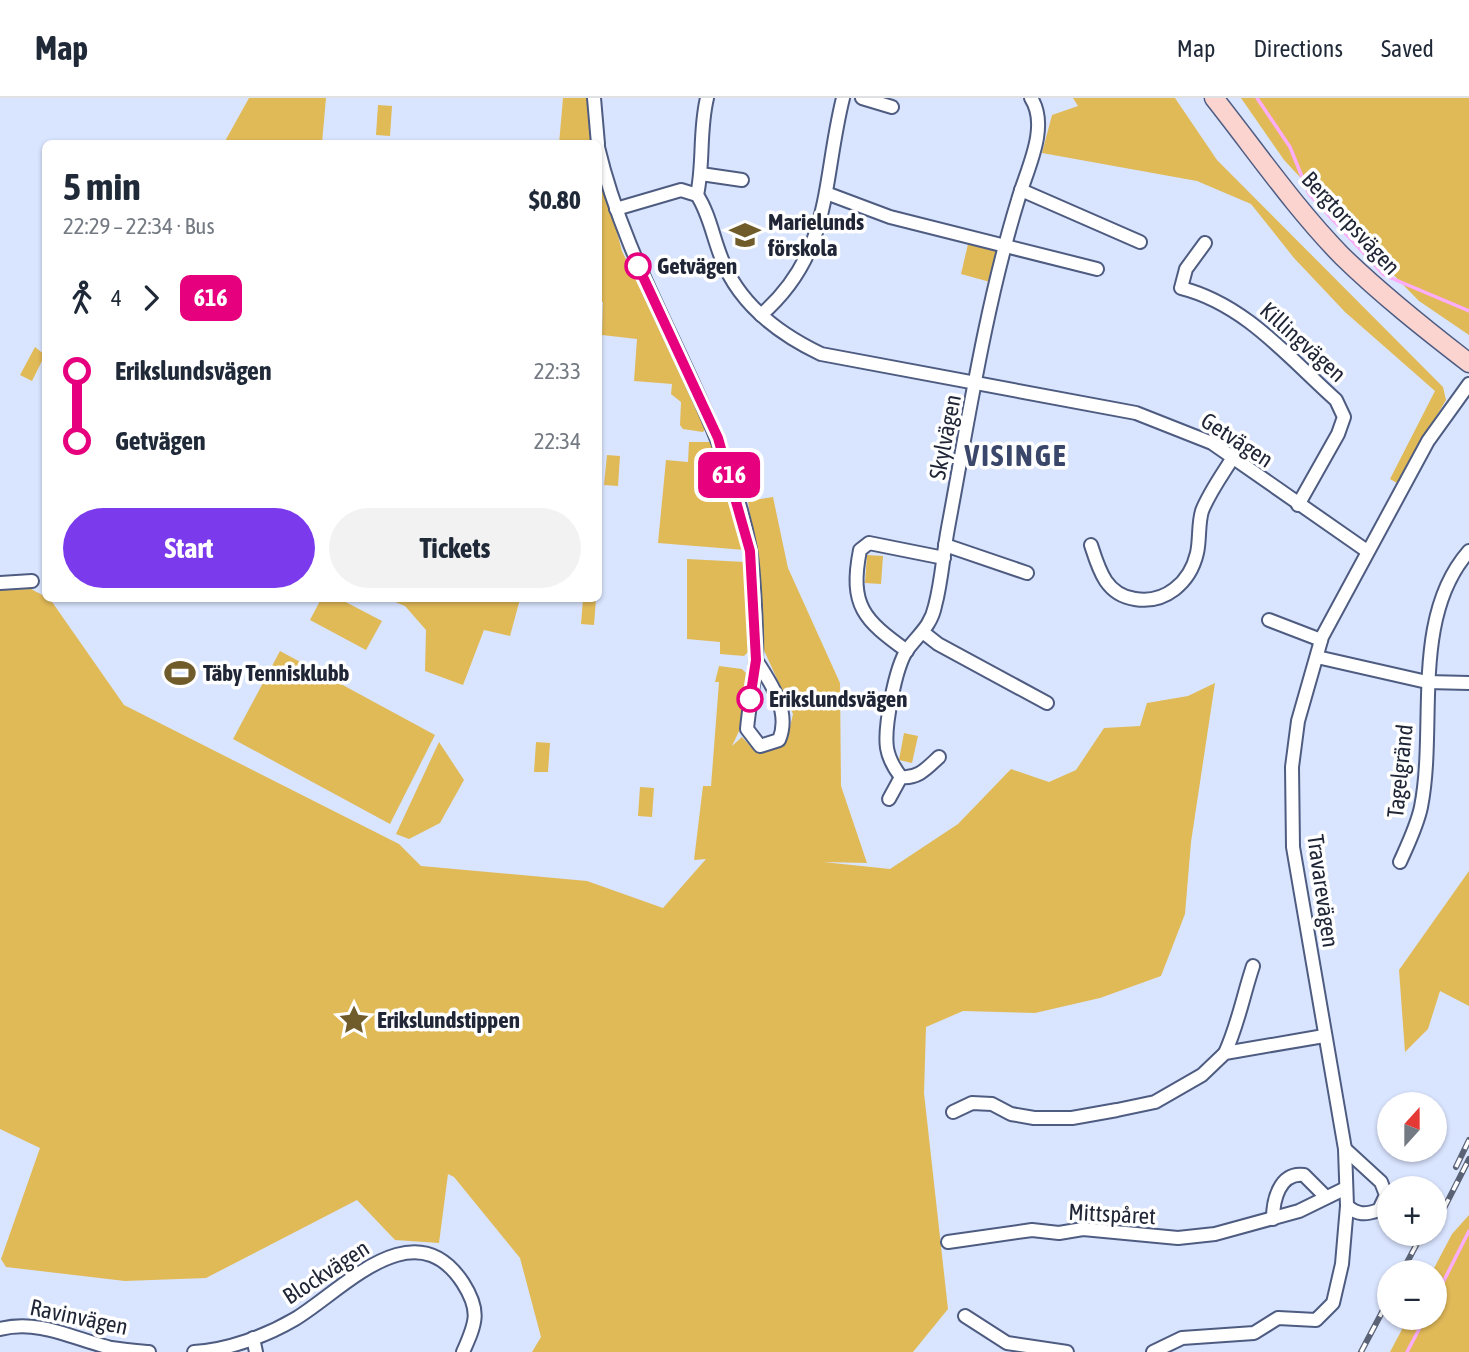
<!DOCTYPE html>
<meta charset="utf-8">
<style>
:root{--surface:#fff;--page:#f2f2f3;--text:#1f2937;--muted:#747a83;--line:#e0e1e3;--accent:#7c3aed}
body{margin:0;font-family:"Asap Condensed",sans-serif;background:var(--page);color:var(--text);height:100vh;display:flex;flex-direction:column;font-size:26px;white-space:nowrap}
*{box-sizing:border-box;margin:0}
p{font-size:23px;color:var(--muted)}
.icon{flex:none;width:38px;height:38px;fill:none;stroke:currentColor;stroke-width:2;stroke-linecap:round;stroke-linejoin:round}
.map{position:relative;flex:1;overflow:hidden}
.drawer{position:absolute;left:42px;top:42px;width:560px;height:462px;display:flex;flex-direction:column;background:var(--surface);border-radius:10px;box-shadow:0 2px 5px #0004}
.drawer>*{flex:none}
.badge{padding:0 14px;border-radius:10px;font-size:24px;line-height:46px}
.needle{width:46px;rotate:21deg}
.tools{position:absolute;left:1377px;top:994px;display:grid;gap:14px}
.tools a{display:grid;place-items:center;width:70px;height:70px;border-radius:50%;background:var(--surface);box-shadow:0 2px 5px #0004;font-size:35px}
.map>.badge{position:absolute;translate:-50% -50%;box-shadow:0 0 0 4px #fff}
.legs{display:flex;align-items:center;gap:10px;height:77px;padding:0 21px;font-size:23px}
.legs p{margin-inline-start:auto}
.overview{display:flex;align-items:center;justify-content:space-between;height:119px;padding:0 21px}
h1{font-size:38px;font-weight:700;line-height:52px}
.cta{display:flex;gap:14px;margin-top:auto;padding:14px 21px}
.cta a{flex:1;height:80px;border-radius:42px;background:var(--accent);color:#fff;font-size:28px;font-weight:700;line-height:80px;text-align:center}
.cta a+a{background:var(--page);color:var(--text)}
ul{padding:0 21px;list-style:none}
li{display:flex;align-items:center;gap:24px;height:70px;font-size:26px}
li i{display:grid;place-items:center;width:10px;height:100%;margin:0 9px;background:currentColor}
li i::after{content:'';width:18px;height:18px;margin:-9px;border:5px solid;border-radius:50%;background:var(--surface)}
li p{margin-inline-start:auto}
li:first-child i{background:linear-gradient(#0000 50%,currentColor 0)}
li:last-child i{background:linear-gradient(currentColor 50%,#0000 0)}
header{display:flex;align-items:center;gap:42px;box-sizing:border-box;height:98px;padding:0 35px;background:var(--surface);border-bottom:2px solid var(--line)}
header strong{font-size:33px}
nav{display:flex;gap:38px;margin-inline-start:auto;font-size:24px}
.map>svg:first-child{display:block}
.green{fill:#e1ba58}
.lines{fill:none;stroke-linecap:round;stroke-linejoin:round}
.stream{stroke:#fbadf8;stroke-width:3.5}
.street-casing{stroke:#4e5c81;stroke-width:16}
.secondary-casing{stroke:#4e5c81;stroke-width:21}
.street{stroke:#fff;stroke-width:12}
.secondary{stroke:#fbd4d0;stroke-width:18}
.rail-casing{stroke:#5a6275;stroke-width:6}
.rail{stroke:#fff;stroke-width:3.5;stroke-dasharray:10;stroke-linecap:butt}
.line-1-casing{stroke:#fff;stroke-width:16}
.line-1{stroke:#e6007e;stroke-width:10}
.stop-1-dot{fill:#fff;stroke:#e6007e;stroke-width:3.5}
.labels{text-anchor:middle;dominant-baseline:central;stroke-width:7;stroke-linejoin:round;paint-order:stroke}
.poi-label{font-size:23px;font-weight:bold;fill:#202636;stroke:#fff;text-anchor:start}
.street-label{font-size:23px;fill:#202636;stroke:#fff}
.stop-label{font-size:23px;font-weight:bold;fill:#202636;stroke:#fff;text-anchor:start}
.district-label{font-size:30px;font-weight:bold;letter-spacing:2px;fill:#3a476a;stroke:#fff}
</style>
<header>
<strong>Map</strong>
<nav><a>Map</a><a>Directions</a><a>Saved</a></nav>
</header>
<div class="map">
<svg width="1469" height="1254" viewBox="0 0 1469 1254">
<rect width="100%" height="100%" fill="#d9e4fe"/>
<g class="green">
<path d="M249,0H326L322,45H224Z"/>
<path d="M563,0H587L594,45L559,46Z"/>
<path d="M1073,0H1175L1217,62L1443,289L1446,302L1397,385L1390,381L1435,293L1345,214L1294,160L1251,106L1197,83L1042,55L1052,17L1078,8Z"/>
<path d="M1241,0H1469V237L1419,203L1339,121L1284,62Z"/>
<path d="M378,7L392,8L390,38L376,37Z"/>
<path d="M598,63L622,153L707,329L703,334L683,331L680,327L681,304L671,296L672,286L634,283L637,241L602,237L603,204L598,203Z"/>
<path d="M968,146L997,153L990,184L961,176Z"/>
<path d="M35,249L45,257L32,283L20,277Z"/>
<path d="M689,344H715L745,452L658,445L666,362L688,364Z"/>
<path d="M607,357L620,358L618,388L604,387Z"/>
<path d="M773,399L788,470L840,585L841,688L867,765L823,764L890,771L958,726L1011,671L1049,684L1076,672L1104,630L1140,628L1147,605L1188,598L1215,585L1191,744L1185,816L1161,878L1100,900L1035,915L963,913L926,929L924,995L948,1211L913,1254H532L541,1239L520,1160L454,1079L448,1076L439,1145L395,1142L357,1102L206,1180L125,1183L6,1169L1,1161L40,1050L0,1031V492L31,491L50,501L124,607L399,746L421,768L587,783L663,810L706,761L694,762L703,688H711L719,584H715L719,568L742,571L747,576L741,629L732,648L742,639L753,651L787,642L793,616L762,548L759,475L748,403Z"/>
<path d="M867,457L883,458L881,486L865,485Z"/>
<path d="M687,461L745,464L748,554L744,558L720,556V544L687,541Z"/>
<path d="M338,500L382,523L366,552L310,522L321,501Z"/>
<path d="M388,501H520L510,538L484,532L463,587L425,573L426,532L405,508Z"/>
<path d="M583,501H596L594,527L581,526Z"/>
<path d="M280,553L435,637L390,726L233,641Z"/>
<path d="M904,635L918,638L912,665L899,662Z"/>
<path d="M439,644L464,682L440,725L409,741L396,736Z"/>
<path d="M536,644L550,645L548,674H534Z"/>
<path d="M640,689L654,690L652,719L638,718Z"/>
<path d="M1469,773V908L1440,893L1428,931L1405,954L1399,872Z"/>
<path d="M1469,1117V1254H1390L1408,1220H1435V1174H1432L1452,1136Z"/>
</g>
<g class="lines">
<g class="stream">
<path d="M1257,0L1290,49L1309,96L1384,177L1469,213"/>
<path d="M1435,1200L1469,1133"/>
<path d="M1407,1254L1425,1220"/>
</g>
<g class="street-casing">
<g id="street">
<path d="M594,0L598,46"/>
<path d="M862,0L892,9"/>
<path d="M598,49C631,190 723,308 750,451C754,476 757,537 756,562C754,585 749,608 747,631L760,648L779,642C791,614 771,585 756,562"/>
<path d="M701,76L742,82"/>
<path d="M1021,92L1140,144"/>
<path d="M826,95L890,119L1097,171"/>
<path d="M697,97C704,65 699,33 707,0"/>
<path d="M616,111L681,92L697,97C709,115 713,139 721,159C738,205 777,235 821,256L1136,315L1212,345L1367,453"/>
<path d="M1205,145L1186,171L1181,190C1245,206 1288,259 1336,302L1344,319L1338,336L1298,407"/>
<path d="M761,217C833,154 822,84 843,0"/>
<path d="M945,447L1027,475"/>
<path d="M1091,447C1099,472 1106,497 1135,501C1165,506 1190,485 1197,455C1200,442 1198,426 1202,413C1209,395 1222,377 1232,361"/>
<path d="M0,485L32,483"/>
<path d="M1269,522L1321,542"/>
<path d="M924,535L938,546L1047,605"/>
<path d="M907,553C864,522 849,508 860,452L869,445L944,460"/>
<path d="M1317,559L1427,584L1469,585"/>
<path d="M939,659C927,670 918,681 901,679C894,670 889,662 887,650C884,630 895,570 907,552C918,537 931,528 935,508C942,482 943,456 948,430C968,323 986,206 1018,102C1026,73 1050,29 1031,0"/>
<path d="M889,701L901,679"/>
<path d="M1400,764C1408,746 1417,728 1421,709C1437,628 1410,520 1469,453"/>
<path d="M1225,955C1238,927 1243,898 1253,868"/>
<path d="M953,1014L972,1005L992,1006L1011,1016L1034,1020H1072L1117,1012L1155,1004L1202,977L1225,955L1324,938"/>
<path d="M1345,1051L1381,1084L1386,1097L1379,1112C1365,1117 1358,1117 1347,1108"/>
<path d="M1273,1121C1273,1103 1279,1074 1304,1077L1325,1098"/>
<path d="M948,1144L1032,1132L1059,1135L1083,1131L1178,1140L1215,1136L1299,1113L1344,1091"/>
<path d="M965,1218L1007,1245L1067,1254"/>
<path d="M0,1231C39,1221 74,1241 111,1250C123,1252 137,1253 149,1254"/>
<path d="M253,1240L256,1254"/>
<path d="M194,1254C228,1252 266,1238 295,1221C343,1192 414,1110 463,1185C481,1213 476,1225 463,1254"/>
<path d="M1153,1254L1182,1240L1254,1235L1278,1220L1316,1222L1333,1205L1342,1166L1347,1108L1345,1051L1293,749L1292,669L1298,623L1322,539L1428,343L1469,286"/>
</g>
</g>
<g class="secondary-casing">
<path id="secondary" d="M1214,0C1256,53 1295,110 1342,158C1382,197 1425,231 1469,265"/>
</g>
<use href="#street" class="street"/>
<use href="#secondary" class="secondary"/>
<g class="rail-casing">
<g id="rail">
<path d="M1456,1069L1469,1042"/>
<path d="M1435,1128L1469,1061"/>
<path d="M1402,1174L1422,1136"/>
<path d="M1361,1254L1390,1199"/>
</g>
</g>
<use href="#rail" class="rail"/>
</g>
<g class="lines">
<g class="line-1-casing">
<path id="line-1" d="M638,168L718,340L750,453L756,562L750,601"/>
</g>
<use href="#line-1" class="line-1"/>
</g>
<defs>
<g id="school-bare" transform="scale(2.415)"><path d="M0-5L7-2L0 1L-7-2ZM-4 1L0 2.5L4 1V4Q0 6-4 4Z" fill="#705c2b" stroke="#fff" stroke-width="2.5" paint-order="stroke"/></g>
<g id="stadium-bare" transform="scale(2.415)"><path d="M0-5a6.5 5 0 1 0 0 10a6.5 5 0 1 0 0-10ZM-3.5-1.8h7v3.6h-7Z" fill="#705c2b" stroke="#fff" stroke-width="2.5" paint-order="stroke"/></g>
<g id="sight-bare" transform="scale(2.415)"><path d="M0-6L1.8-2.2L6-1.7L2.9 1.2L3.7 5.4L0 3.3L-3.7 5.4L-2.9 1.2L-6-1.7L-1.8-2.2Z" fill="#705c2b" stroke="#fff" stroke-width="2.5" paint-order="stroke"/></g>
</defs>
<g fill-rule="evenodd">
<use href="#school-bare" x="745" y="137"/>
<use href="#stadium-bare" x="180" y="575"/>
<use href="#sight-bare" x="354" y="922"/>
</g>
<g class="stop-1-dot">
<circle cx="638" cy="168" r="12"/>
<circle cx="750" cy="601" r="12"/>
</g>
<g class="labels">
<g class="poi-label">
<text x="768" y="124">Marielunds<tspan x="768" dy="26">förskola</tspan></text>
<text x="203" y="575">Täby Tennisklubb</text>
<text x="377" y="922">Erikslundstippen</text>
</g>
<g class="street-label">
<text transform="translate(1351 125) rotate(47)">Bergtorpsvägen</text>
<text transform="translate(1303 244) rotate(42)">Killingvägen</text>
<text transform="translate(945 339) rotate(-79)">Skylvägen</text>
<text transform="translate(1237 342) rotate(33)">Getvägen</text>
<text transform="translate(1400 673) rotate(-84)">Tagelgränd</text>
<text transform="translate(1323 793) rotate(82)">Travarevägen</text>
<text transform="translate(1112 1116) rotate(3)">Mittspåret</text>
<text transform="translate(326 1174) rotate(-33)">Blockvägen</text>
<text transform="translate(79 1219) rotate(12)">Ravinvägen</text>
</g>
<g class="stop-label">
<text x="657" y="168">Getvägen</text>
<text x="769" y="601">Erikslundsvägen</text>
</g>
<g class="district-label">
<text x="1016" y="357">VISINGE</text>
</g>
</g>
</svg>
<div class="tools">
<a><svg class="needle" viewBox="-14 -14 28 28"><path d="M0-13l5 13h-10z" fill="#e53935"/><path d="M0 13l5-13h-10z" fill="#747a83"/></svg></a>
<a>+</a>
<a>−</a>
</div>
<b class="badge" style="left:729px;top:377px;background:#e6007e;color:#fff">616</b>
<section class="drawer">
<div class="overview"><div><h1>5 min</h1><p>22:29 – 22:34 · Bus</p></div><b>$0.80</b></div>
<div class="legs"><svg class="icon" aria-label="walk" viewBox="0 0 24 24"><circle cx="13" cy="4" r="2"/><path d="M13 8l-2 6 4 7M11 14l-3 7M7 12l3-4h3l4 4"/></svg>4<svg class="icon" aria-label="forward" viewBox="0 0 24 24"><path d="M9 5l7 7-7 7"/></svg><b class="badge" style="background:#e6007e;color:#fff">616</b></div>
<ul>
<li><i style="color:#e6007e"></i><b>Erikslundsvägen</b><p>22:33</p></li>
<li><i style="color:#e6007e"></i><b>Getvägen</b><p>22:34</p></li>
</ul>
<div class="cta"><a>Start</a><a>Tickets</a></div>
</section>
</div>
